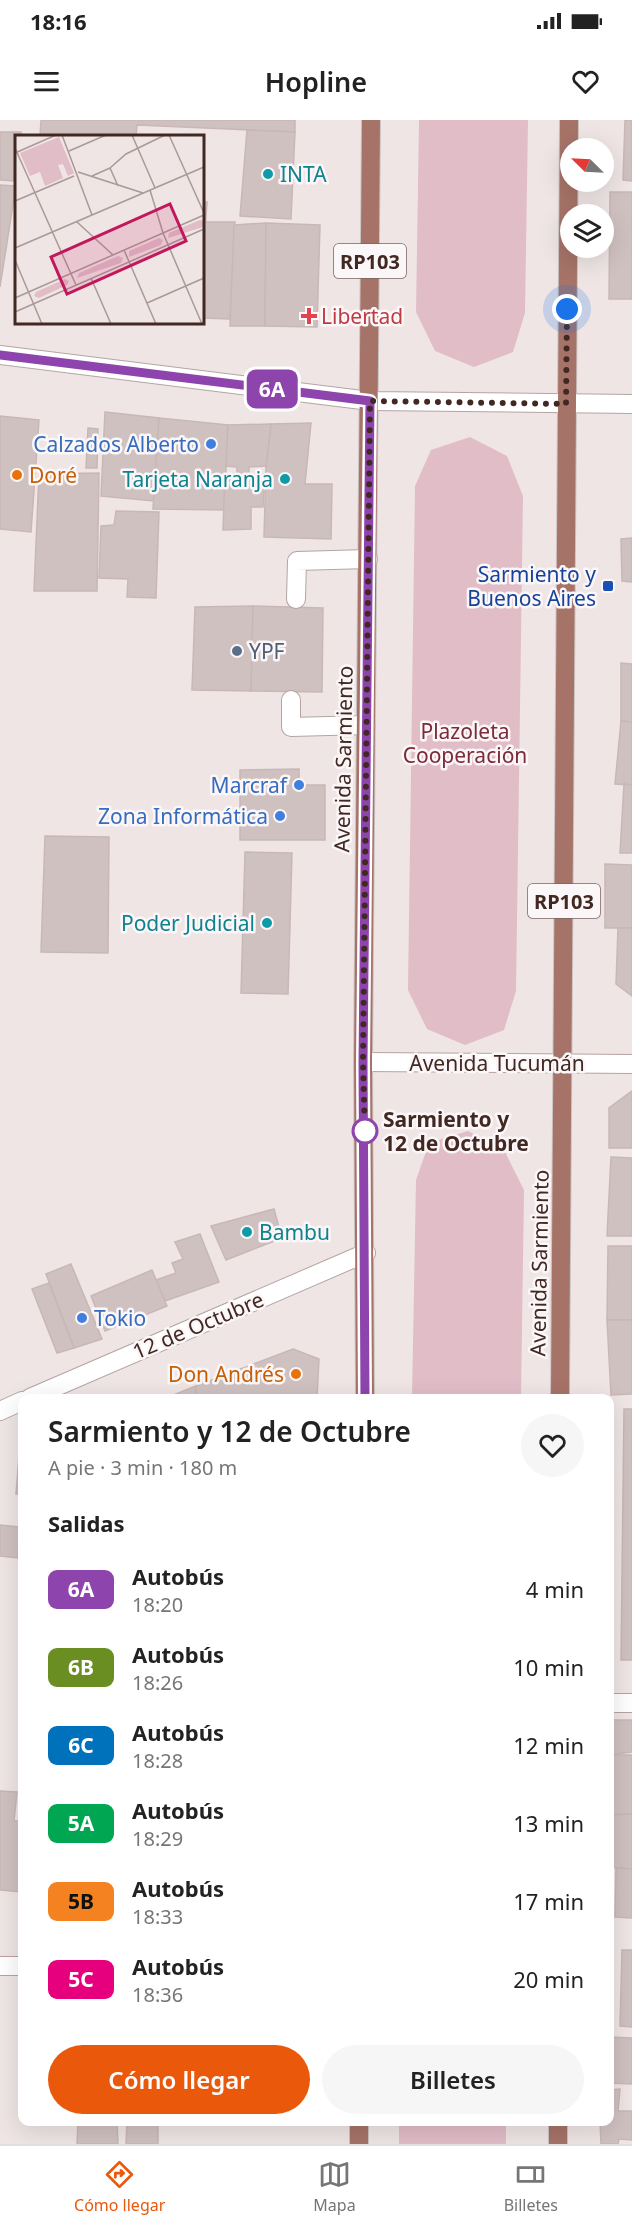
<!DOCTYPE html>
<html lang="es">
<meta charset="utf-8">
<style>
:root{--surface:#fff;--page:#f6f6f6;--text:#222;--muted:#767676;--line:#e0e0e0;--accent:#ea580c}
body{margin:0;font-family:"Noto Sans",sans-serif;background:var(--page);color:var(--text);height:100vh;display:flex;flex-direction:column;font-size:22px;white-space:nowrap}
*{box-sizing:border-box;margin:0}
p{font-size:20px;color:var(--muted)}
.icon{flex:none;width:33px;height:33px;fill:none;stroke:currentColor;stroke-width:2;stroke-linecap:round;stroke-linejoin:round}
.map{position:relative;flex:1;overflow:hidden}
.details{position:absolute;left:18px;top:1274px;width:596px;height:732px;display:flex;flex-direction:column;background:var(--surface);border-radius:12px;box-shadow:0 6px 24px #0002}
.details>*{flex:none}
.badge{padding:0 12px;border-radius:9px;font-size:21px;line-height:39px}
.needle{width:39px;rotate:294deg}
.controls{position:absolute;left:560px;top:18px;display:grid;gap:12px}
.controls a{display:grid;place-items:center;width:54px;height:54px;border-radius:50%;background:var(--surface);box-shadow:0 6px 24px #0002;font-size:30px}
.you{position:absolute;width:30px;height:30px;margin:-15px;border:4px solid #fff;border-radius:50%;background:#1a73e8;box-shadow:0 0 0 9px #1a73e833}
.map>.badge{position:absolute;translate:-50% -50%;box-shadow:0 0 0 3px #fff}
h2{padding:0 30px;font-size:22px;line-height:54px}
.round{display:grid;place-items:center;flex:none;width:63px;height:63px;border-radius:32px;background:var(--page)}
.overview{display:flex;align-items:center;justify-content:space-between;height:102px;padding:0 30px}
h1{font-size:28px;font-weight:600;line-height:45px}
.button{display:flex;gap:12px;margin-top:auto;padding:12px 30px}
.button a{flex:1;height:69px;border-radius:36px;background:var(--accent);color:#fff;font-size:24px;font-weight:600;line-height:69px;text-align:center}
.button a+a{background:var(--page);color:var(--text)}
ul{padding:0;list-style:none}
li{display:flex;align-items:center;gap:18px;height:78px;padding:0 30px}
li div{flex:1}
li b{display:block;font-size:22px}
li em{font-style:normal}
li .badge{min-width:66px;font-weight:700;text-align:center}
.status{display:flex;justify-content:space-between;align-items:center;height:42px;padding:0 30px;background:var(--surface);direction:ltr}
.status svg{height:16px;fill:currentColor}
header{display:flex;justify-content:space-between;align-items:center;height:78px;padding:0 30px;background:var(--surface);font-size:27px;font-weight:600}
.tabs{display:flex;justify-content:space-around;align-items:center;height:84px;border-top:2px solid var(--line);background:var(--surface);font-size:16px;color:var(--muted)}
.tabs a{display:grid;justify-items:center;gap:3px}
.tabs .active{color:var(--accent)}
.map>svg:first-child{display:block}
.green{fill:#e1bdc8}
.building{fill:#d0c1c1;stroke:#c9b7b7;stroke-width:1.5}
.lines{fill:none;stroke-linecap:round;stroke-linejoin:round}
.lane-casing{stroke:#b4a5a3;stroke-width:20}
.street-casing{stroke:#b4a5a3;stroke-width:20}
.secondary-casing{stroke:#b8a2a0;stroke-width:20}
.primary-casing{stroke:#cac3c1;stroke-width:20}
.lane{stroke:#fff;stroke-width:18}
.street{stroke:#fff;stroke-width:18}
.secondary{stroke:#fff;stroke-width:18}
.primary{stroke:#a67368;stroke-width:18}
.line-casing{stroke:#fff;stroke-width:14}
.line{stroke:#8e44ad;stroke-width:9}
.walk{stroke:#422823;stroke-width:6;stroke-dasharray:0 10.8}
.culture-dot{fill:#0f9aa8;stroke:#fbf6f7;stroke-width:2}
.health-dot{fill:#e0444e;stroke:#fbf6f7;stroke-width:2}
.shop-dot{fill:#3f7fe0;stroke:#fbf6f7;stroke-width:2}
.food-dot{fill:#e8710a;stroke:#fbf6f7;stroke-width:2}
.transit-dot{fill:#1a4fb4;stroke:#fbf6f7;stroke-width:2}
.service-dot{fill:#5c6f8a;stroke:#fbf6f7;stroke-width:2}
.stop-dot{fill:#fff;stroke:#8e44ad;stroke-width:3}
.labels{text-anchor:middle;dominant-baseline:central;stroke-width:5;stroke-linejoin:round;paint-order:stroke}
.shield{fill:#fbf6f7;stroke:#7a6663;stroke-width:1.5}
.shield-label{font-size:20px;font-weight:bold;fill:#422823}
.culture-label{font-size:21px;fill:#0d838f;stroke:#fbf6f7;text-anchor:start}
.health-label{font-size:21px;fill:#be3a42;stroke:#fbf6f7;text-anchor:start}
.shop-label{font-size:21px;fill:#366cbe;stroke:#fbf6f7;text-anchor:end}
.food-label{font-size:21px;fill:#c56008;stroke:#fbf6f7;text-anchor:start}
.transit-label{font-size:21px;fill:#164399;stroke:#fbf6f7;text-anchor:end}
.service-label{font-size:21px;fill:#4e5e75;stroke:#fbf6f7;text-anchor:start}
.park-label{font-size:21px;fill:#7b2a39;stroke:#fbf6f7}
.street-label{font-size:21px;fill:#422823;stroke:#fbf6f7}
.stop-label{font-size:21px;font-weight:bold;fill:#422823;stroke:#fbf6f7;text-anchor:start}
.inset-road{fill:none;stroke:#aa9997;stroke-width:1.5}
.view{fill:#c2185b;fill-opacity:0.15;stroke:#c2185b;stroke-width:3}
.inset-edge{fill:none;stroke:#422823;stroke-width:3}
</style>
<div class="status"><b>18:16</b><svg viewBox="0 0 49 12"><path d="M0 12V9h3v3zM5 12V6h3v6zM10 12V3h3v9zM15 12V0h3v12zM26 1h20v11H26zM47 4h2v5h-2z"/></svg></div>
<header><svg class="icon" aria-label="menu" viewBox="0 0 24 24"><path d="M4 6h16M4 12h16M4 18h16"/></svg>Hopline<svg class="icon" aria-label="heart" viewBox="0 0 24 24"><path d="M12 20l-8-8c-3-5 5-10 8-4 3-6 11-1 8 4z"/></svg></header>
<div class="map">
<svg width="632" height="2024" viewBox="0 0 632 2024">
<rect width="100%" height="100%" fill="#efe5e5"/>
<g class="green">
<path d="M419,0H528L525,193L513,232L474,247L435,231L416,192Z"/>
<path d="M470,317L507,336L523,376L516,871L504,910L465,925L427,909L408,870L415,366L431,330Z"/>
<path d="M468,1011L504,1030L524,1070L521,1278H412L416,1060L429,1023Z"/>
<rect x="399" y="2001" width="107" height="23"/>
</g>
<g class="building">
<path d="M41,0H295V12L137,5L136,16H40Z"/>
<path d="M625,0H632V61L623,60Z"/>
<path d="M247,10L295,12L291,99L240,96Z"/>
<path d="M0,12H21V16H16L14,61L0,60Z"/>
<path d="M0,65L16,66L0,167Z"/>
<path d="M610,72H632V179H609Z"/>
<path d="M202,82H207L202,158Z"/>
<path d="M205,102H235L230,199L202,198Z"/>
<path d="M266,103L265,206H230L234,105Z"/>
<path d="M266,103L320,105L317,207L265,206Z"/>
<path d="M105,292L159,298L154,381L101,376Z"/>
<path d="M0,296L39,300L31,412L0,409Z"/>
<path d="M159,298L228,305L224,390L153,389Z"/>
<path d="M311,303L305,364H332L331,419L264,417L266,346L271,304Z"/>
<path d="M271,304L266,346L249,347V355L265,354L263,387H251V409L223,410L225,354H237V347L226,346L228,305Z"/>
<path d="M88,308L98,309L97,348H86Z"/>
<path d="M99,353L97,471H34L39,354Z"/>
<path d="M116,391L159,392L156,478L127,477L128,459L99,458L101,406L114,405Z"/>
<path d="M632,418V462L622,461L621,419Z"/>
<path d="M253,486L251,571L192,570L195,487Z"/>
<path d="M253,486L323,488L322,572L251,571Z"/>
<path d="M621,543L632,544V602L621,601Z"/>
<path d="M621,601L632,602V665L615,664Z"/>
<path d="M299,649V665H325V720H240V650Z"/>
<path d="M624,664L632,665V733H620Z"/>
<path d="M45,716L109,717L108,833L41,832Z"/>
<path d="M245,732L292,733L288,874L241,873Z"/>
<path d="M605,744L632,745V808H605Z"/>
<path d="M618,808H632V876L616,864Z"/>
<path d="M632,971V1028H609V988Z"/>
<path d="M611,1037L632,1038V1116H607Z"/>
<path d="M274,1089L282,1118L226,1140L211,1106Z"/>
<path d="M200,1114L219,1162L165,1181L156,1160L176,1153L172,1143L183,1139L175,1122Z"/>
<path d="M608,1126H632V1200H607Z"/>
<path d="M71,1144L102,1219L74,1228L46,1154Z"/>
<path d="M152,1150L167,1186L105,1211L91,1176Z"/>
<path d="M49,1163L74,1228L57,1233L32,1169Z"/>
<path d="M607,1200H632V1274L611,1275Z"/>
<path d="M293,1229L319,1239L317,1278H195L196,1266Z"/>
<path d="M196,1266L195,1278H166Z"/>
<path d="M624,1289H632V1540H621Z"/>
<path d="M22,1335V1374H16L19,1336Z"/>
<path d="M0,1405L19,1407L18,1438L0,1436Z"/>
<path d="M609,1600H632V1632L609,1635Z"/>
<path d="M609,1635H632V1694L609,1695Z"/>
<path d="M0,1671L17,1672L14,1701H22V1772L0,1770Z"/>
<path d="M632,1694V1749L609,1747V1695Z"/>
<path d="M616,1748L632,1749V1798L615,1797Z"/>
<path d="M622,1830H632V1907L620,1906Z"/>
<path d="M610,1917L632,1918V1964L609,1963Z"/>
<path d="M620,1969L618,1991H632V2020L619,2019L618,2024H601L600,2001H609V1970Z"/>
<path d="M78,2001H117L118,2024H77Z"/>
<path d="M127,2001H158V2024H126Z"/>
</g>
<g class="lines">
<g class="lane-casing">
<g id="lane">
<path d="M296,479L297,441L368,439"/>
<path d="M291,580V607L366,605"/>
</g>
</g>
<g class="street-casing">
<g id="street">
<path d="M0,235L370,281L632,284"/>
<path d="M30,1278L366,1133"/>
<path d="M0,1291L22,1281"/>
<path d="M609,1583H632"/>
</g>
</g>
<g class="secondary-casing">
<g id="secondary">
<path d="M363,942L632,944"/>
<path d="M0,1846H22"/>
</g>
</g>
<g class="primary-casing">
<g id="primary">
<path d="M365,1278L363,942L371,0"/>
<path d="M560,1278L569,0"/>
<path d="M359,2024V2001"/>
<path d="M558,2024V2001"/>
</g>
</g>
<use href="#lane" class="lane"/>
<use href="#street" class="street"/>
<use href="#secondary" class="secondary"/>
<use href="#primary" class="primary"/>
</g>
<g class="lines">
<g class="line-casing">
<path id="line" d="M0,235L370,281L363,942L365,1278"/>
</g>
<use href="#line" class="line"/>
<path class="walk" d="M365,1011V1017L363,942L370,281L566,284L567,189"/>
</g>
<g class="culture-dot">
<circle cx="268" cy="54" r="6"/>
<circle cx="285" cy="359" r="6"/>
<circle cx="267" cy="803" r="6"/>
<circle cx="247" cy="1112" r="6"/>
</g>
<path class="health-dot" d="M306 187h6v6h6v6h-6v6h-6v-6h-6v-6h6z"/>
<g class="shop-dot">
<circle cx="211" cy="324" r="6"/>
<circle cx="299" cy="665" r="6"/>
<circle cx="280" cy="696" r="6"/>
<circle cx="82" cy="1198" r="6"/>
</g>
<g class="food-dot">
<circle cx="17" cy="355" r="6"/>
<circle cx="296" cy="1254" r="6"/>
</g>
<rect class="transit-dot" x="602" y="460" width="12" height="12" rx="3"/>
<circle class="service-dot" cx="237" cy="531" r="6"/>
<circle class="stop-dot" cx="365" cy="1011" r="12"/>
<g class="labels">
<g class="shield">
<rect x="334" y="124" width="72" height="34" rx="4.5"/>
<rect x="528" y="764" width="72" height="34" rx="4.5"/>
</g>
<g class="shield-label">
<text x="370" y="141">RP103</text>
<text x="564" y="781">RP103</text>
</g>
<g class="culture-label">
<text x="280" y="54">INTA</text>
<text x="273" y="359" text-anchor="end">Tarjeta Naranja</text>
<text x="255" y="803" text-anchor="end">Poder Judicial</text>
<text x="259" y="1112">Bambu</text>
</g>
<g class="health-label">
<text x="321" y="196">Libertad</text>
</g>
<g class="shop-label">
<text x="199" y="324">Calzados Alberto</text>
<text x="287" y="665">Marcraf</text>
<text x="268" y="696">Zona Informática</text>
<text x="94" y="1198" text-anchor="start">Tokio</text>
</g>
<g class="food-label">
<text x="29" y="355">Doré</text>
<text x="284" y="1254" text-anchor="end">Don Andrés</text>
</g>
<g class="transit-label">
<text x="596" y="454">Sarmiento y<tspan x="596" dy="24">Buenos Aires</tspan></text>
</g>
<g class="service-label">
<text x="249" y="531">YPF</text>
</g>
<g class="park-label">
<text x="465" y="611">Plazoleta<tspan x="465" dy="24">Cooperación</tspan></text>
</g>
<g class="street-label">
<text transform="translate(343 639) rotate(-89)">Avenida Sarmiento</text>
<text x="497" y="943">Avenida Tucumán</text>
<text transform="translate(539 1143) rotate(-89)">Avenida Sarmiento</text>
<text transform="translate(198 1205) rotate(-23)">12 de Octubre</text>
</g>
<g class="stop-label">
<text x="383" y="999">Sarmiento y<tspan x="383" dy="24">12 de Octubre</tspan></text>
</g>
</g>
<g transform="translate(15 15)">
<rect width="189" height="189" fill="#efe5e5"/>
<path d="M44,2L59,38L53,41L48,29L43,30L48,43L30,51L25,37L15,41L5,18ZM185,85L189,86L188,92L153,103L154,98ZM144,103L148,105L146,110L114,122V116ZM103,121L108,123L106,128L62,143L64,138ZM50,144L54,146L52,150L24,163L19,161L21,157Z" fill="#e1bdc8"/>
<path class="inset-road" d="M47,0L77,80M117,0L140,53M154,0L189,78M0,13L61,150M54,16L91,0M0,18L41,0M95,33L111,19L150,0M63,37L128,58M77,41L95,33L103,51M135,55L148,98L187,189M0,66L59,41M62,87L98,120M0,113L189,32M109,115L141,189M0,125L27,189M76,143L96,189M0,163L189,80M132,168L189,143M0,177L189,94"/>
<path class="view" d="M155,69L171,106L52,159L36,122Z"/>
<rect width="189" height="189" class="inset-edge"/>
</g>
</svg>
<div class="controls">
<a><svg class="needle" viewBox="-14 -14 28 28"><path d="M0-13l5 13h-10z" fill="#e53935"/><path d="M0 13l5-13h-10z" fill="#767676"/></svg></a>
<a><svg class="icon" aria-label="layers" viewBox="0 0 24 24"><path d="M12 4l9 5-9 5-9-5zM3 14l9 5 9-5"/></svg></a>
</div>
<div class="you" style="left:567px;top:189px"></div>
<b class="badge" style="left:272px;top:269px;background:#8e44ad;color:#fff">6A</b>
<section class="details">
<div class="overview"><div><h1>Sarmiento y 12 de Octubre</h1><p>A pie · 3 min · 180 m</p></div><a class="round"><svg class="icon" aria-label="heart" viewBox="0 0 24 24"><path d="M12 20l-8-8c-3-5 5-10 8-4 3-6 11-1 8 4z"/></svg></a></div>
<h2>Salidas</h2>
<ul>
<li><span class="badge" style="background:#8e44ad;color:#fff">6A</span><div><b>Autobús</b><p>18:20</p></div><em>4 min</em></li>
<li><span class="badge" style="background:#6b8e23;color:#fff">6B</span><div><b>Autobús</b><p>18:26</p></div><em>10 min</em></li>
<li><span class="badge" style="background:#0072bc;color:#fff">6C</span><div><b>Autobús</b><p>18:28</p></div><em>12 min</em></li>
<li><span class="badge" style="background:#00a651;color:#fff">5A</span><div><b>Autobús</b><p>18:29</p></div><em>13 min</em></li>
<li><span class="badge" style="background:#f58220;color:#111">5B</span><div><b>Autobús</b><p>18:33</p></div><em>17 min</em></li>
<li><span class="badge" style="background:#e6007e;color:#fff">5C</span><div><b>Autobús</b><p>18:36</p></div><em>20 min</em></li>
</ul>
<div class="button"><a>Cómo llegar</a><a>Billetes</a></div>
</section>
</div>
<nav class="tabs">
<a class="active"><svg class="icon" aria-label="directions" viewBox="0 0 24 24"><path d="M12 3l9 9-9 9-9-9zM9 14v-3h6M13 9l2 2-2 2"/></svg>Cómo llegar</a>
<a><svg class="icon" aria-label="map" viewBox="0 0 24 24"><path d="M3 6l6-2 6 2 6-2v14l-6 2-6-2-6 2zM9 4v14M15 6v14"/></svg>Mapa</a>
<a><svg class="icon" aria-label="tickets" viewBox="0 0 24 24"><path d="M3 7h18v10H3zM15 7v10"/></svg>Billetes</a>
</nav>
